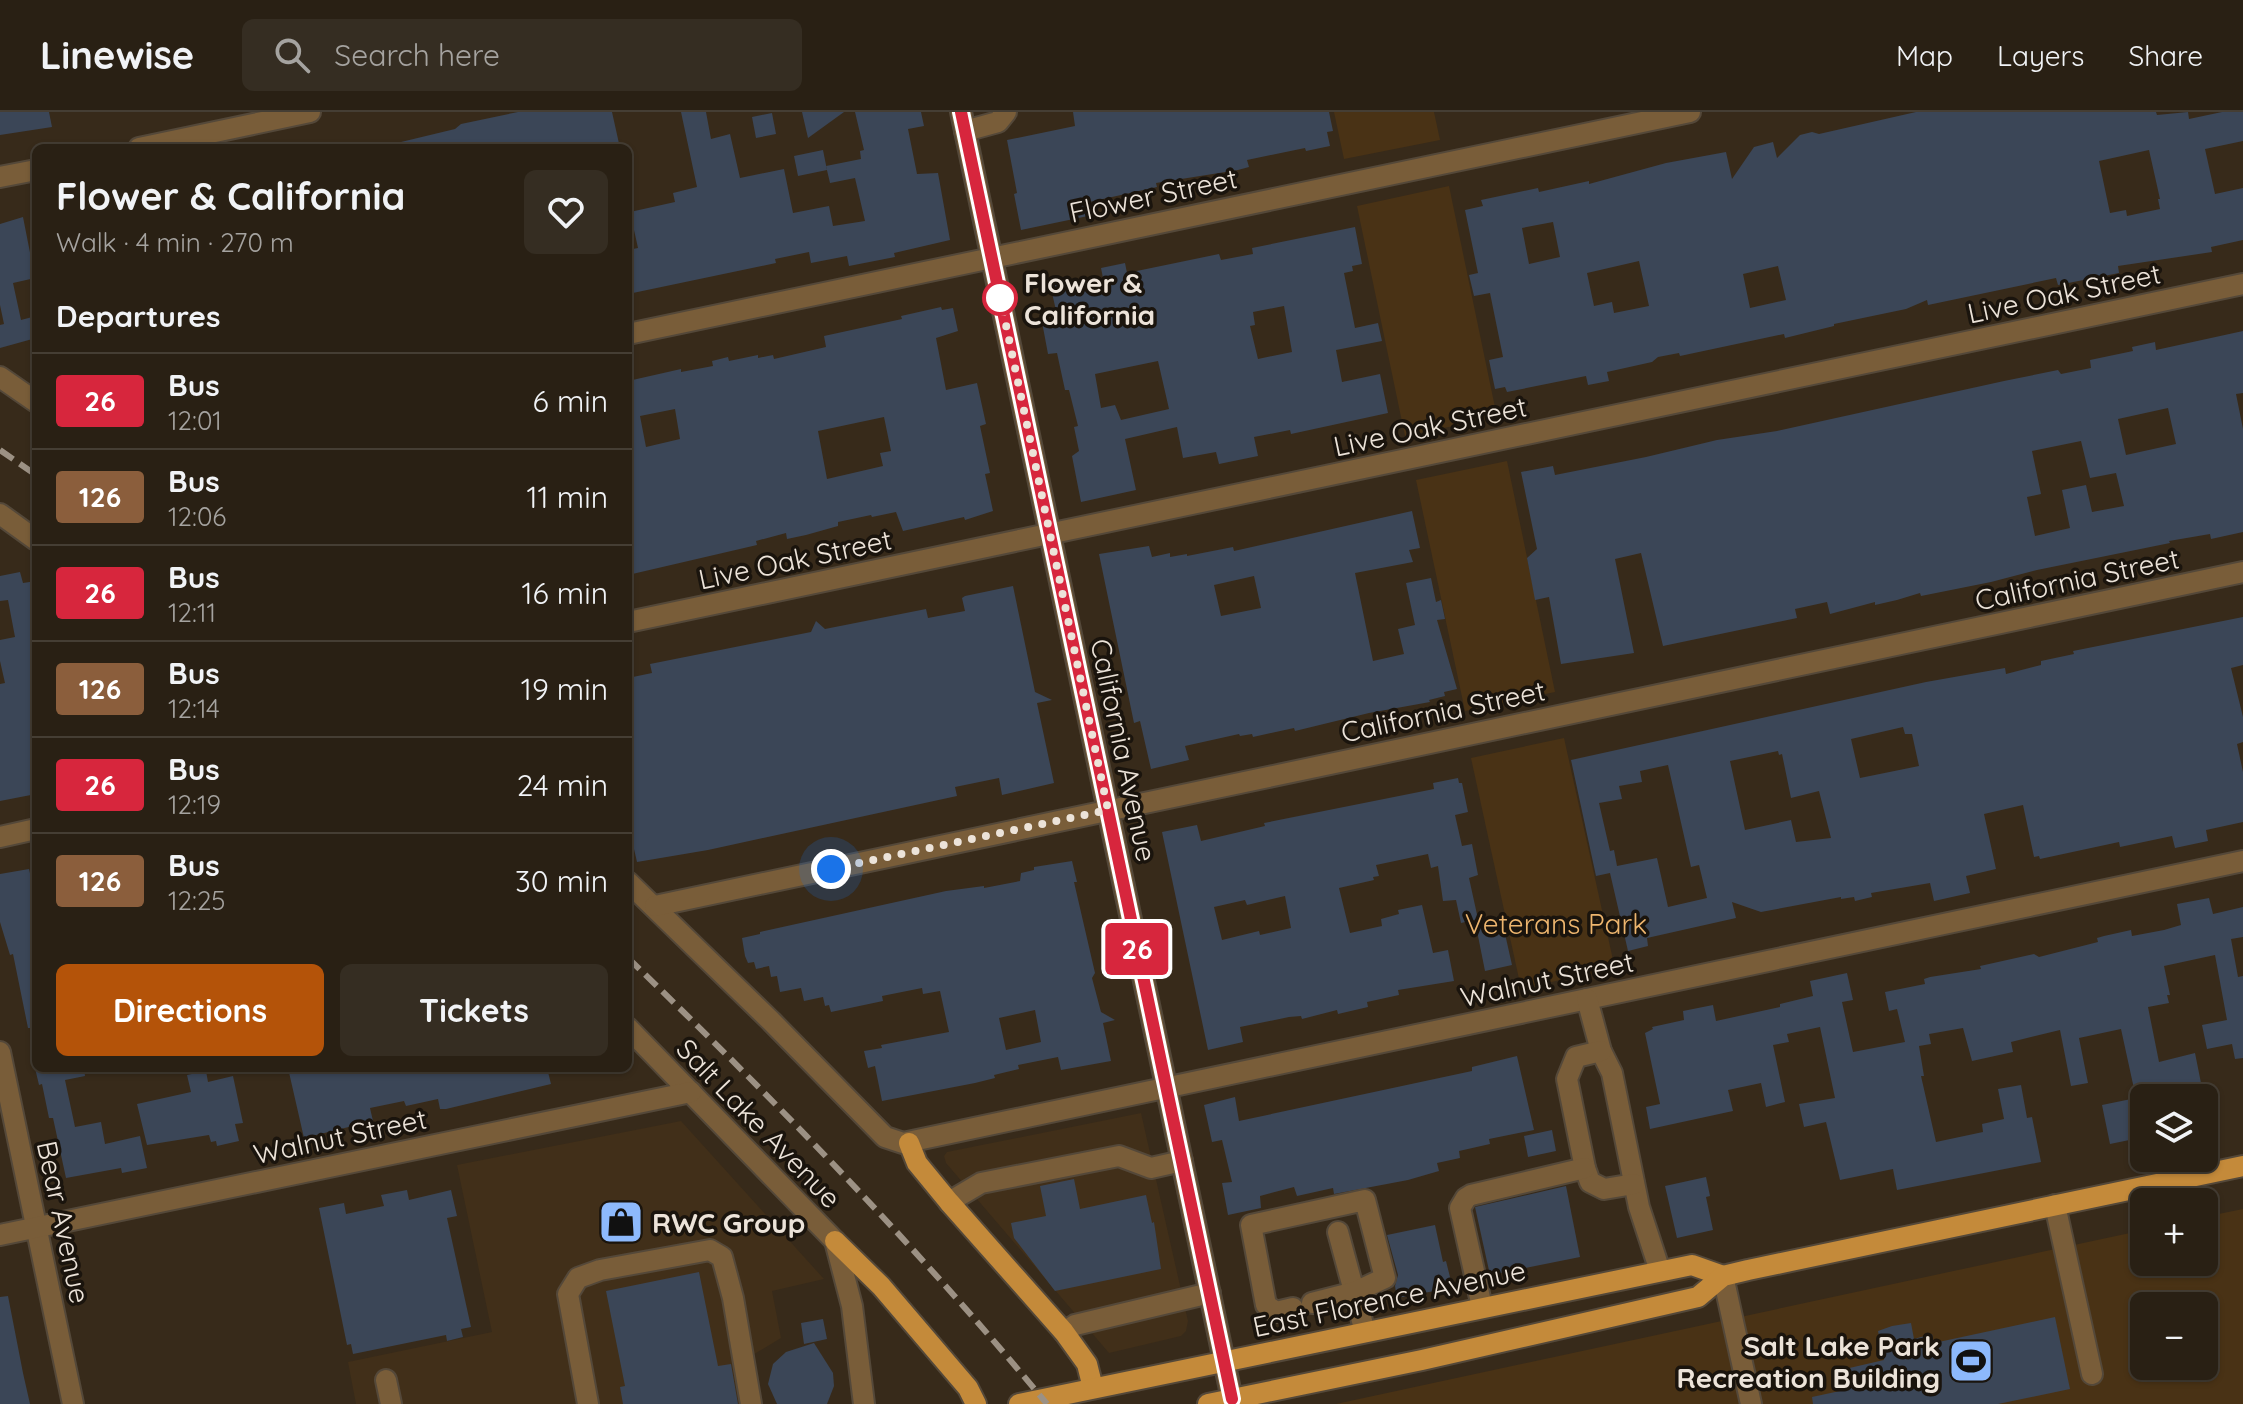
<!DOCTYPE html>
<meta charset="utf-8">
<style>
:root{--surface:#292014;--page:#352d22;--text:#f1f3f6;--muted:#a5a3a0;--line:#453e34;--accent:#b45309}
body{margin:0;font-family:Quicksand,sans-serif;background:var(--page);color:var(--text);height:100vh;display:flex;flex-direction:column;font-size:30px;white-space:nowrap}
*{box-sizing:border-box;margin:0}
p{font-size:26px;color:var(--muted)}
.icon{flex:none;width:44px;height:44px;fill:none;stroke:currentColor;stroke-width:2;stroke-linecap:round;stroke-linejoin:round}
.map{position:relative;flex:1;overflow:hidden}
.side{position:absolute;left:32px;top:32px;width:600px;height:928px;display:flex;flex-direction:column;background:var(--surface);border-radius:12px;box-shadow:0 2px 6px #0004,0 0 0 2px var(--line)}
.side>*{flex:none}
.badge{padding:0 16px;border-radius:6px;font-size:28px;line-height:52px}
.tools{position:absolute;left:2130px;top:972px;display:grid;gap:16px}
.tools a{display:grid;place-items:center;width:88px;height:88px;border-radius:12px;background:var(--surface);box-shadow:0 2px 6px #0004,0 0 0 2px var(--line);font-size:40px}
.you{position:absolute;width:40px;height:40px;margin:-20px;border:6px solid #fff;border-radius:50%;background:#1a73e8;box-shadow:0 0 0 12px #1a73e833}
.map>.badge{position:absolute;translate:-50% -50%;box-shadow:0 0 0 4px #fff}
h2{padding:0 24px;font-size:30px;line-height:72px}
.round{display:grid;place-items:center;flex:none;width:84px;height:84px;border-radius:12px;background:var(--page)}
.head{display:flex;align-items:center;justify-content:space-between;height:136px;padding:0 24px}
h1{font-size:38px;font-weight:800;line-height:60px}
.cta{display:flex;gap:16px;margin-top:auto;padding:16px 24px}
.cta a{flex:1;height:92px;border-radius:12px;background:var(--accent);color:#fff;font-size:32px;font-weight:800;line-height:92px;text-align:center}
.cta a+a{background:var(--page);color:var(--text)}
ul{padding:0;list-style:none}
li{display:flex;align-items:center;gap:24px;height:96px;padding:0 24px;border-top:2px solid var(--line)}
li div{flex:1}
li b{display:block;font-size:30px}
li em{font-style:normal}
li .badge{min-width:88px;font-weight:700;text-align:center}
header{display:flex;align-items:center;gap:48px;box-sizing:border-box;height:112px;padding:0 40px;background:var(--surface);border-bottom:2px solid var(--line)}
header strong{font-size:38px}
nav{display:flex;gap:44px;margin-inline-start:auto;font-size:28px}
.search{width:560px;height:72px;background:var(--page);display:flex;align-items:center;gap:20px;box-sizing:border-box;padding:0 28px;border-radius:12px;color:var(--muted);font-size:30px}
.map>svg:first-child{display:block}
.built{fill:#412f19}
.green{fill:#493215;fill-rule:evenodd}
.building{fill:#3b4657;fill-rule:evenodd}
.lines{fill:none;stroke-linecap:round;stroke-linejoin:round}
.minor-casing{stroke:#544839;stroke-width:24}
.major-casing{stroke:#544839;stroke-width:24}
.minor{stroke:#795d39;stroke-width:20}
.major{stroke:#c48a3a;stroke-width:20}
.rail{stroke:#9c9184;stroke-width:6;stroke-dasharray:16 8;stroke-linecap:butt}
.line-casing{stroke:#fff;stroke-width:18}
.line{stroke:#d7263d;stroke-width:12}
.walk{stroke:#ece3d9;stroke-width:8;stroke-dasharray:0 14.4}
.stop-dot{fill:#fff;stroke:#d7263d;stroke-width:4}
.labels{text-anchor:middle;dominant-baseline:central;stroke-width:7;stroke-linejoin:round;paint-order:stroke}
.street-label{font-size:28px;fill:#ece3d9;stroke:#1a140d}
.stop-label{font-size:28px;font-weight:bold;fill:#ece3d9;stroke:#1a140d;text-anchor:start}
.park-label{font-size:28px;fill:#edb56e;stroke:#1a140d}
.poi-label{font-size:28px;font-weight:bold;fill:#ece3d9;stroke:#1a140d;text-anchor:start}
</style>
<header>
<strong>Linewise</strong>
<div class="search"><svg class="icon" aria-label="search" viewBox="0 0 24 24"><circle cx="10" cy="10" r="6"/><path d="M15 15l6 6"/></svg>Search here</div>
<nav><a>Map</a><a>Layers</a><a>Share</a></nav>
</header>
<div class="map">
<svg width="2243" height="1292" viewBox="0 0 2243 1292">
<rect width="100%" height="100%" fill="#372a1a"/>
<g class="built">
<path d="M1141,1001L1188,1209L1186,1219L1181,1224L1109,1241L946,1051L944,1044L947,1040Z"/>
<path d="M681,1009L824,1167L772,1179L781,1226L751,1244L761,1292H356L348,1250L492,1220L457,1053Z"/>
</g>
<g class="green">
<path d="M1334,0H1434L1440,28L1344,47Z"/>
<path d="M1449,74L1497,305L1405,324L1357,94Z"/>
<path d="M1507,349L1555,580L1465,599L1416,368Z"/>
<path d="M1564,626L1615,857L1521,876L1471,646Z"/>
<path d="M2243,1097V1292H1336L2144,1118V1150H2204V1105ZM2144,1194H2204V1254H2144Z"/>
</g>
<g class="building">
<path d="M0,0H49L52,15L0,23Z"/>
<path d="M518,0H612L620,36H401V30L455,17L461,12Z"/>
<path d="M681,0H706L711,27L730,22L740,66L784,57L793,101L829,94L833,114L865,109L855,66L830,71L826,54L861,47L860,39L864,38L855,0H921L924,14L908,17L917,62L938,61L950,128L894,141L895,145L849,154L847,144L811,151L809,140L775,147L776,151L628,182V138L638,136L630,100L675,90L673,81L697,75Z"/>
<path d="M802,0H844L808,26Z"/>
<path d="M1073,0H1329L1333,19L1327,20L1330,34L1306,39L1305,36L1247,48L1249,55L1238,58L1156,71L1157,75L1085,91L1088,104L1021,118L1014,82L1017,81L1007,28L1075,14Z"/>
<path d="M1916,0H2156L2157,3L2188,0L2189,7L2222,0H2243V29L2205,37L2215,82L2243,76V128L2211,135L2212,140L2118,154L2119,161L2058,173L2056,166L1928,193L1927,188L1906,197L1834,212V214L1785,226L1784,222L1680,244L1679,241L1658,245L1652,250L1607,260L1609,269L1588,273L1586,264L1507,280L1505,275L1495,277L1489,248L1503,245L1490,181L1474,184L1469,163L1478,161L1465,98L1483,94L1481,88L1538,76L1539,80L1589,69V72L1666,51L1726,40L1732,67L1754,35L1773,30L1777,46L1800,23L1812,20L1819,22ZM2149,38L2160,87H2158L2160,97L2127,104L2126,98L2110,101L2099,49ZM1553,110L1560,145L1529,152L1522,116ZM1639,149L1649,194L1614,201L1612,190L1594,194L1587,161ZM1778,154L1786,188L1750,196L1743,162Z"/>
<path d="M772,1L776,22L756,26L752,5Z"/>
<path d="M823,38L827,58L798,64L794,44Z"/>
<path d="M23,105L35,166L13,171L21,208L36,204V226L0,236V213L4,212L0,193V112Z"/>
<path d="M1355,115L1362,152L1352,154L1353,159L1344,161L1355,216L1378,211L1382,229L1336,238L1342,270L1380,262L1388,301L1291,322L1290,318L1254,325L1258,344L1219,352L1216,340L1183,346L1177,315L1125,327L1136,378L1081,390L1072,344L1079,339L1074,315L1078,314L1069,278H1065L1057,241L1048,242L1042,210L1058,207L1049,168L1065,165L1067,174L1103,166L1101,156L1125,151L1127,161L1219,142L1221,148L1253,142L1252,136ZM1284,194L1292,240L1258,247L1250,214L1255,213L1253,200ZM1158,249L1169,297L1121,308L1115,293L1101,296L1095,262Z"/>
<path d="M941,195L942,198L953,196L958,219L936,226L946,278L977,271L986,312L980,314L990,361L985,362L993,399L965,408L964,405L903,419L896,400L872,405L871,403L838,410V414L806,423L787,427L786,421L756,429L757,433L628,463V269L681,257V260L713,254L712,249L728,245L729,249L758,243V246L773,243L774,247L826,235L824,224L902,207L901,204ZM675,297L680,327L646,335L640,304ZM884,305L891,339L880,341L883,354L827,367L818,319Z"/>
<path d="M2243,219V281L2236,282L2243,317V420L2211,427L2210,422L2169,429L2170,431L2037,458L1991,470L1921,484L1920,481L1897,488L1875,493V490L1830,502L1827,490L1795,497L1797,506L1663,534L1641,441L1615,447L1634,541L1561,552L1549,485L1535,488L1532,472L1527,446L1537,437L1521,360L1553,354L1555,363L1646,345L1717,328L1777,319L2004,269L2058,258L2061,262L2091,256L2090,248L2133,239L2132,235L2155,230L2156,238ZM2168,296L2176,332L2126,343L2118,307ZM2081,329L2090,366L2116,361L2124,394L2092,400L2086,373L2062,378L2070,416L2035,424L2027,385L2041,382L2032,339Z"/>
<path d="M1412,399L1420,436L1409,438L1413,450L1355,461L1373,549L1404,542L1398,517L1415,513L1406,471L1431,466L1436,490L1441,488L1445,507L1437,508L1457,577L1444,580L1445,584L1429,588L1430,590L1369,601L1295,619L1294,616L1253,625L1252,622L1240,624L1239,622L1185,634L1189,648L1151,657L1140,609L1134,611L1099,442L1149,434L1152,445L1170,441V445L1187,442V444L1233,435L1234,439ZM1254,464L1261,496L1221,504L1214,473Z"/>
<path d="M20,460L23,471L36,469V516L30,517L36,548V682L0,689V572L5,571L0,549V528L15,525L8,488L0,489V464Z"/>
<path d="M1013,474L1035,580L1052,588L1037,591L1054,671L1002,683L999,666L955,675L957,684L708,738L637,750L634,737L628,738V566L652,561L650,552L811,520L816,509L825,517L926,497L928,506L965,499L962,486L965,484Z"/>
<path d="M2243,505V553L2231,556L2243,605V630L2237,632L2243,660V710L2206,718L2208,729L2175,736L2172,724L2120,735L2119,730L2040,747L2039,744L2034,745L2023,693L1984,702L1996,757L1966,764L1970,781L1934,789L1930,771L1871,781L1872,785L1855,789L1854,785L1841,787V785L1761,800L1732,790L1736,806L1647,826L1648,834L1628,839L1610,761L1596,764L1571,648L1926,570L2005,556L2006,562L2041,553V549L2074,542L2073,539ZM1903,615L1905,622H1912L1919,654L1860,666L1851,627ZM1778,639L1779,643L1782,642L1791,686L1819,679L1831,726L1796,730L1791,708L1745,718L1730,649ZM1668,653L1691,755L1699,753L1707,786L1668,795L1657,746L1617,754L1614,738L1610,739L1599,691L1622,687L1619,674L1642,670L1640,659Z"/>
<path d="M1458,666L1459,671H1462L1468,700L1455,703L1462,734L1472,732L1478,763L1469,766L1478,807L1461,811L1456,788L1443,789L1438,754L1431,756L1428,742L1376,753L1379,764L1373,765L1374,768L1339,776L1350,821L1382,814L1381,807L1399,802L1398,798L1422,793L1433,841L1448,838L1454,869L1398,878L1399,883L1367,890L1368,895L1338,902L1337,898L1302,907L1301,904L1289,905L1240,915L1243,930L1208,938L1162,720L1197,713L1201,729L1265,714L1264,711L1434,677L1433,671ZM1285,784L1291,816L1260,823L1259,819L1222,828L1214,795L1245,788L1247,793Z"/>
<path d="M1072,749L1077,770H1074L1095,861L1092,866L1101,900L1115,908L1103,911L1111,949L1061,958L1058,945L1018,953L1019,957L994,963L995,966L975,971L882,989L875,954L868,956L864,939L882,936L881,933L949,920L940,879L923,882L922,876L882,884L883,889L831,900L829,893L825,894L823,885L804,889L801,876L780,880L777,864L771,865L769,854L756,857L754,850L748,851L745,844L742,826L760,822V820L946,779L984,774V776L1020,769L1021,761L1034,758V755ZM1035,898L1041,930L1006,938L999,906Z"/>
<path d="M29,757L32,770L36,769V916H28L13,842L10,843L0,810V762Z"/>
<path d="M2209,786L2213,802L2243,795V825L2231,827L2238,865L2243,864V946L2235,947L2232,932L2207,937L2202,913L2227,908L2215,843L2164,854L2170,883H2167L2169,891L2148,895L2159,950L2195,941L2201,971L2165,978L2166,986H2144V1025L2110,1032L2102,993L2136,986L2121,917L2079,926L2088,971L2071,974L2060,918L2011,930L2013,940L1972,949L1963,916L1929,922L1931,932L1919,934L1924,964H1921L1936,1030L1983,1020L1982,1012L2004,1007L1998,977L2021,973L2027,1006L2032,1005L2041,1050L1897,1078L1893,1057L1840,1068L1826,1010L1804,1015L1799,992L1835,986L1820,915L1787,922L1789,930L1773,933L1785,990L1766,995L1761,971L1728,978L1733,999L1650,1017L1646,995L1660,992L1645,921L1653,917L1652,915L1684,908L1683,899L1713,893L1716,909L1780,895V892L1813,884L1810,869L1847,861L1853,888L1842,890L1853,940L1905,930L1897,897L1889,899L1885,880L1925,872L1924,867L1930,865L1981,857L1980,854L2034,842L2039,845L2098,830L2097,826L2104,824L2131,818L2132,824L2164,818L2181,813L2177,792Z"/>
<path d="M1501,804L1512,853L1485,859L1475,809Z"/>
<path d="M1517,944L1534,1018L1489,1027L1490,1032L1459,1039L1460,1046L1437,1051L1439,1059L1408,1068L1334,1082L1333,1076L1297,1084L1294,1075L1260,1084L1261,1096L1228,1103L1222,1071L1232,1070L1222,1028L1212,1030L1204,993L1235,985L1239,1009L1472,959V955Z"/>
<path d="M35,956H84L85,964L65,968L75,1015L101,1010L105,1032L140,1024L147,1056L122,1061L121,1056L66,1066L53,1006H49L42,972L39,973Z"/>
<path d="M288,956H360L362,962L402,956H547L551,972L446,997H440L438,987L406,994L404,989L370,996L373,1009L304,1026Z"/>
<path d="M206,959L208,970L233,964L243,1011L235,1012L239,1029L217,1034L216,1029L211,1030L209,1023L147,1033L137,992L191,980L187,963Z"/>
<path d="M1552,1018L1556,1039L1528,1045L1524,1024Z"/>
<path d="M1706,1065L1710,1084L1706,1085L1713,1118L1677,1126L1665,1074Z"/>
<path d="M1074,1067L1080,1097L1146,1083L1152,1111L1154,1110L1161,1157L1055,1179L1014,1126L1011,1111L1046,1104L1040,1074Z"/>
<path d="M1566,1074L1580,1145L1490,1163L1475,1095Z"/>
<path d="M407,1078L409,1088L451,1078L457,1104L447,1106L471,1215L461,1217L463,1225L447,1229L446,1223L353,1242L351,1232L347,1233L319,1096L344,1091L346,1102L384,1094L381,1083Z"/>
<path d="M1435,1113L1443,1150L1446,1149L1451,1169L1444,1173L1445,1177L1397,1186L1395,1174L1398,1163L1387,1123Z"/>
<path d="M699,1160L718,1254L731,1252L738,1292H623L620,1275L625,1274L606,1179Z"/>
<path d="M8,1184L23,1261L30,1292H0V1185Z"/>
<path d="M2055,1205L2070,1277L1998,1292H1813L1812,1285L1849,1277L1845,1257L1884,1248L1878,1219L1892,1214L1911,1211L1914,1227L1932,1222L1934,1231Z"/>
<path d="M823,1207L827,1227L804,1232L801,1211Z"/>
<path d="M814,1231L833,1261L834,1274L827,1292H777L768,1272L773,1252L786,1240Z"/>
</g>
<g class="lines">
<g class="minor-casing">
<g id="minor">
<path d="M961,0L1232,1287L1236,1292"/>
<path d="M965,19L998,10L1006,0"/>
<path d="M139,36L310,0"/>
<path d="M0,65L36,58"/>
<path d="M628,222L1690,0"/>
<path d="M0,265L36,290"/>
<path d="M0,402L36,428"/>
<path d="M628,510L2243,172"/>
<path d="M0,725L36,717"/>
<path d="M628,770L771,909L885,1025L903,1031L2243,749"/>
<path d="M655,794L2243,460"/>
<path d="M1587,887L1601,939L1612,961L1639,1095L1660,1159"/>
<path d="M628,916L835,1129L852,1194L864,1292"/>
<path d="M1601,939L1576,945L1567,967L1585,1056L1590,1070L1604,1077L1634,1072"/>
<path d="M0,940L73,1292"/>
<path d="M949,1090L981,1071L1119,1044L1151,1056L1182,1049"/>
<path d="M2055,1093L2092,1262"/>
<path d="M1338,1120L1365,1220"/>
<path d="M0,1123L691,980"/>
<path d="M1723,1164L1751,1292"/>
<path d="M1482,1195L1460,1096L1466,1086L1471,1083L1585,1056"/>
<path d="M1293,1196L1276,1200L1266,1193L1251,1113L1365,1088L1385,1166L1355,1180L1312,1191"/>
<path d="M1064,1220L1075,1213L1210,1181"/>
<path d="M386,1268L391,1292"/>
<path d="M588,1292L568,1182L578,1166L600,1158L710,1138L722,1145L733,1186L751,1292"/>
</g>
</g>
<g class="major-casing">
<g id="major">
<path d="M909,1031L917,1051L949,1090L1064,1220L1087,1252L1093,1276"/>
<path d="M835,1129L881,1174L968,1276L976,1292"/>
<path d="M1019,1292L1692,1153L1723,1164"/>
<path d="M1208,1292L1422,1248L1698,1185L1723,1164L1748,1158L2243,1054"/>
</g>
</g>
<use href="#minor" class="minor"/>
<use href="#major" class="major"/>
<g class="rail">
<path d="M0,338L36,363"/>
<path d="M628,846C775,988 917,1135 1047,1292"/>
</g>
</g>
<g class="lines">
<g class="line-casing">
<path id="line" d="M961,0L1232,1287"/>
</g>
<use href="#line" class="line"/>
<path class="walk" d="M831,757L1108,698L998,175L1000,186"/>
</g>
<defs>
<g id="shop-square" transform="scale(2.3)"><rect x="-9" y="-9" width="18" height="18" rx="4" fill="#8db9fc" stroke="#1a140d"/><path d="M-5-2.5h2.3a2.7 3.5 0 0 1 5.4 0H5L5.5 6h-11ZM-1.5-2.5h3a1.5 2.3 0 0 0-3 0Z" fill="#111"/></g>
<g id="stadium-square" transform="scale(2.3)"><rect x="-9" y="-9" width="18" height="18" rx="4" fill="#8db9fc" stroke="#1a140d"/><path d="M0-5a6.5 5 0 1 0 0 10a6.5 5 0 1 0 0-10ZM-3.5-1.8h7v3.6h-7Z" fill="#111"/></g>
</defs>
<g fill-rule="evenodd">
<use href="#shop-square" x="621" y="1110"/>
<use href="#stadium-square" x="1971" y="1249"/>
</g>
<circle class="stop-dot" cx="1000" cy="186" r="16"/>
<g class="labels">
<g class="street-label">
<text transform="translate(1153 83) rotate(-12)">Flower Street</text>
<text transform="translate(2064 181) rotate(-12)">Live Oak Street</text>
<text transform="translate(1430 314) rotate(-12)">Live Oak Street</text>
<text transform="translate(795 447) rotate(-12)">Live Oak Street</text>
<text transform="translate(2077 467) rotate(-12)">California Street</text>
<text transform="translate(1443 599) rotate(-12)">California Street</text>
<text transform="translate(1124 638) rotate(78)">California Avenue</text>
<text transform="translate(1547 867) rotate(-12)">Walnut Street</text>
<text transform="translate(759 1011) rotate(46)">Salt Lake Avenue</text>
<text transform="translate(340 1024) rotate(-12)">Walnut Street</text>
<text transform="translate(64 1110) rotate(78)">Bear Avenue</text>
<text transform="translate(1389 1186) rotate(-12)">East Florence Avenue</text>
</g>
<g class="stop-label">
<text x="1024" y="170">Flower &amp;<tspan x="1024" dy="32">California</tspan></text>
</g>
<g class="park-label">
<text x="1556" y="811">Veterans Park</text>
</g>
<g class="poi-label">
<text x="652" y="1110">RWC Group</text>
<text x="1940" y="1233" text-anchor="end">Salt Lake Park<tspan x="1940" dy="32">Recreation Building</tspan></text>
</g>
</g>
</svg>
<div class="tools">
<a><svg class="icon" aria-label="layers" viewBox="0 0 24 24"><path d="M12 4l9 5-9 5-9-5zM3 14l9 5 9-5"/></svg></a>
<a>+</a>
<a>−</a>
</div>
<div class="you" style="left:831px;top:757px"></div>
<b class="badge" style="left:1137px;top:837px;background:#d7263d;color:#fff">26</b>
<section class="side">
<div class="head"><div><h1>Flower &amp; California</h1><p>Walk · 4 min · 270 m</p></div><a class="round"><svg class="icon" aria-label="heart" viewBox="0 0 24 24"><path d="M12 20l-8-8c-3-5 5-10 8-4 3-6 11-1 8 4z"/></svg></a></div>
<h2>Departures</h2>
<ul>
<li><span class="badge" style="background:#d7263d;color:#fff">26</span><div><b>Bus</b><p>12:01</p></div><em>6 min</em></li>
<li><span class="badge" style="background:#8b5e3c;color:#fff">126</span><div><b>Bus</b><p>12:06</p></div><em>11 min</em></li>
<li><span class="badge" style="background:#d7263d;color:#fff">26</span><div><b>Bus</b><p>12:11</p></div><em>16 min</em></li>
<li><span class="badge" style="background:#8b5e3c;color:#fff">126</span><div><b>Bus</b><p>12:14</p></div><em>19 min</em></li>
<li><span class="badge" style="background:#d7263d;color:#fff">26</span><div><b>Bus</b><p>12:19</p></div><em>24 min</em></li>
<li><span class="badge" style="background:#8b5e3c;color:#fff">126</span><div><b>Bus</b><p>12:25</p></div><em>30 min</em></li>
</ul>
<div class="cta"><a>Directions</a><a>Tickets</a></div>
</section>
</div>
